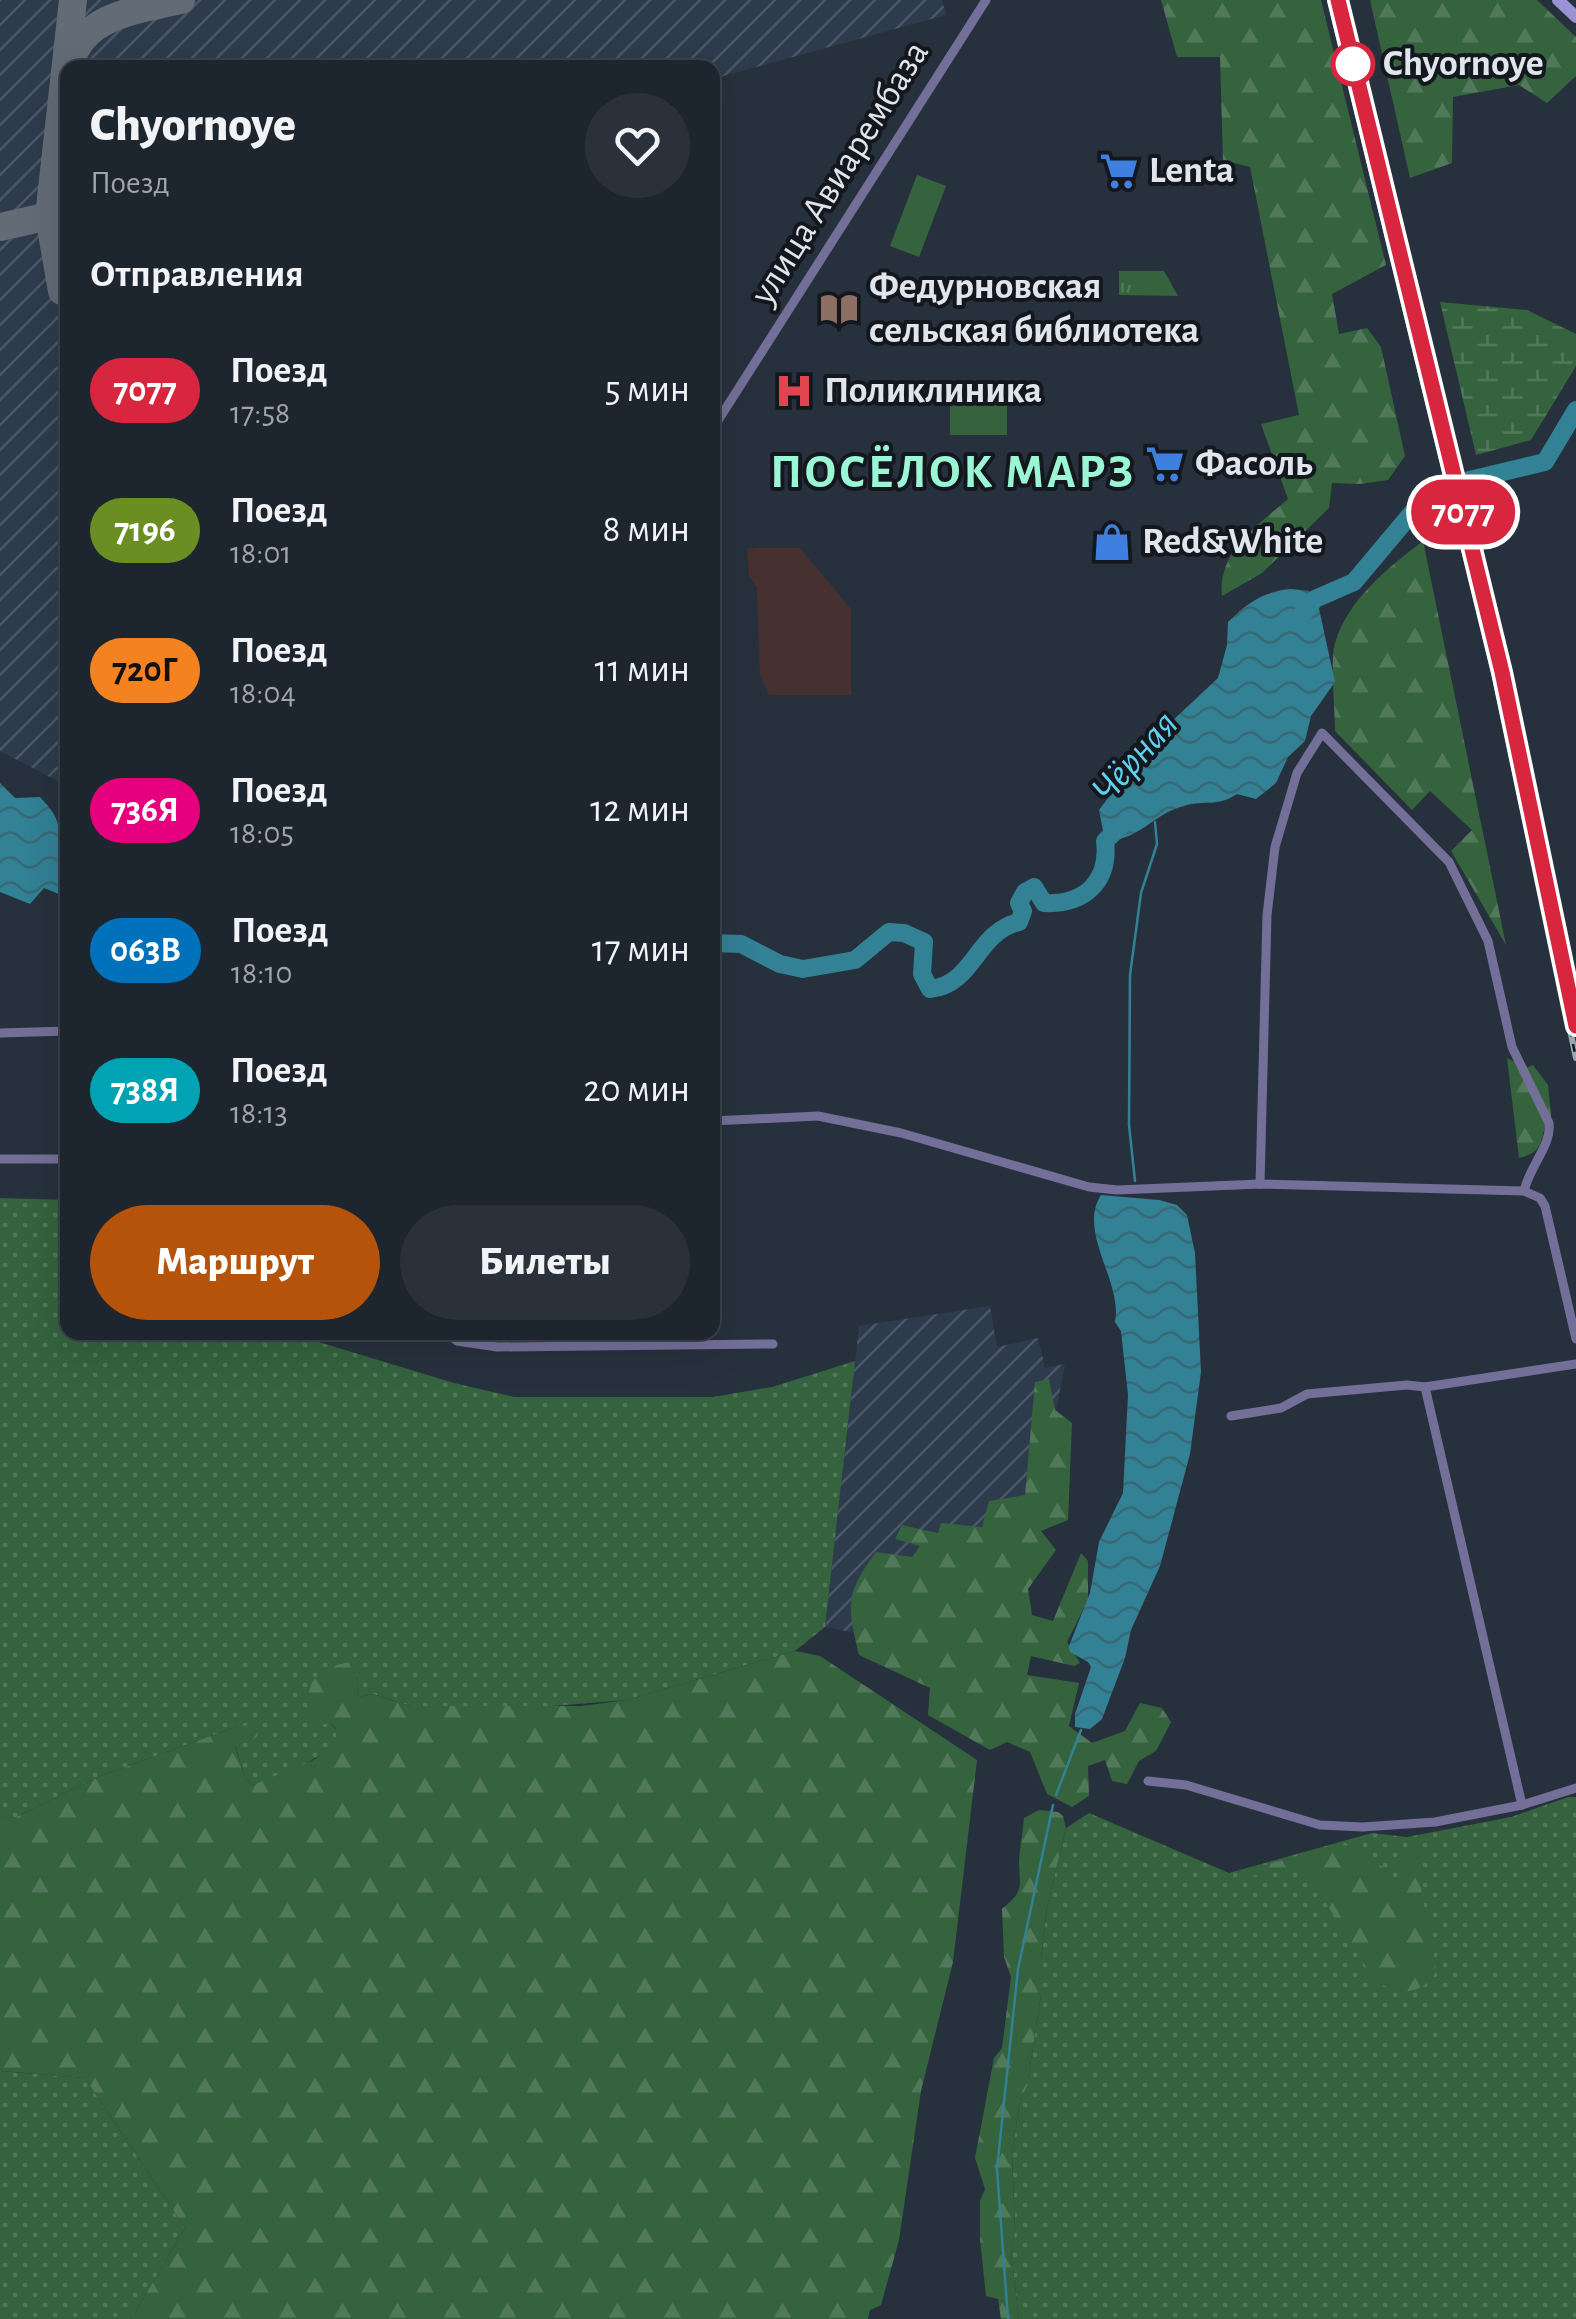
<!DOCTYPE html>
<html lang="ru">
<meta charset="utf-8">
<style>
:root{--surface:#1d252e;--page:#2a313a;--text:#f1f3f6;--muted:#a0a5aa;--line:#3b424a;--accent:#b45309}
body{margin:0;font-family:"Alegreya Sans",sans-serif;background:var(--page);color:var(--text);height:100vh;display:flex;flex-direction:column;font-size:38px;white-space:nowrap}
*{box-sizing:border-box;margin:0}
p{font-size:32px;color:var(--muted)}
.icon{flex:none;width:55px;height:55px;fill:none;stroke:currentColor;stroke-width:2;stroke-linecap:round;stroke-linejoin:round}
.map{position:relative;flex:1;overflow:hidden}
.side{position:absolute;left:60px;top:60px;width:660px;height:1280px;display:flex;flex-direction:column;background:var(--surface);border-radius:20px;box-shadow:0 10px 40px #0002,0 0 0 2px var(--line)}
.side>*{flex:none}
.badge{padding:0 20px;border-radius:32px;font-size:35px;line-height:65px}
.map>.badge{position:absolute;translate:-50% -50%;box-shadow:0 0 0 5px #fff}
h2{padding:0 30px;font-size:38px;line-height:90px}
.round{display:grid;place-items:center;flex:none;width:105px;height:105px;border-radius:52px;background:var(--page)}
.head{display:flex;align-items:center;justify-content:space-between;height:170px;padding:0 30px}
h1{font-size:48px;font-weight:800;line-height:75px}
.button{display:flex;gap:20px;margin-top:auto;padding:20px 30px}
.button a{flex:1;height:115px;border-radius:60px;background:var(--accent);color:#fff;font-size:40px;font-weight:800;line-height:115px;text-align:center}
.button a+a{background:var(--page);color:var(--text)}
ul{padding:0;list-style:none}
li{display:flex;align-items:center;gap:30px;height:140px;padding:0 30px}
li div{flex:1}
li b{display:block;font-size:38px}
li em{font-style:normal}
li .badge{min-width:110px;font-weight:700;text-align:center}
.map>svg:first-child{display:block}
.industrial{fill:url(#industrial-furrows)}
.education{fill:#463130}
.grass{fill:url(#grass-dots)}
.forest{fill:url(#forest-firs)}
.wetland{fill:url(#wetland-marsh)}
.park{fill:url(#park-tufts)}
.garden{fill:#34633d}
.water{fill:url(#water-waves)}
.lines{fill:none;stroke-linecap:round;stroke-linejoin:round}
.stream{stroke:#328195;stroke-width:2.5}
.river{stroke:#328195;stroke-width:18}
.taxiway{stroke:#626b76;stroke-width:28}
.minor{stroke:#746f98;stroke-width:9}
.secondary{stroke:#9a92d4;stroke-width:12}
.rail-casing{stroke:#9da5af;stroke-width:6}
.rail{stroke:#14181e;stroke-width:2.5;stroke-dasharray:8;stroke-linecap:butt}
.line-casing{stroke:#fff;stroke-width:22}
.line{stroke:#d7263d;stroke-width:15}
.stop-dot{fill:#fff;stroke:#d7263d;stroke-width:5}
.labels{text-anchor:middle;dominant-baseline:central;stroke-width:8;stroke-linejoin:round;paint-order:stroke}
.stop-label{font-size:38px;font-weight:bold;fill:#dee5ed;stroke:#14181e;text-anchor:start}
.poi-label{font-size:38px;font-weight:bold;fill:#dee5ed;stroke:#14181e;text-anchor:start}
.street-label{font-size:38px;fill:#dee5ed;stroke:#14181e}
.water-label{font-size:40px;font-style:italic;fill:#5dd2ee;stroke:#14181e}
.district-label{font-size:48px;font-weight:bold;letter-spacing:2.5px;fill:#9af6d4;stroke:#14181e}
</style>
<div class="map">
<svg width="1576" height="2319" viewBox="0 0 1576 2319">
<defs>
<pattern id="industrial-furrows" width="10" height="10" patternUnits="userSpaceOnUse" patternTransform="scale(2.5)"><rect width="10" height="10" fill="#2d3b4c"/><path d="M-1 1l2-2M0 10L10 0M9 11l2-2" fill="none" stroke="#4b5766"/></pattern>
<pattern id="grass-dots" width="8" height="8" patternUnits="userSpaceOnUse" patternTransform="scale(2.5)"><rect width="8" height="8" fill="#34633d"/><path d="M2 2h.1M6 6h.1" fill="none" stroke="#517959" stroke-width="1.8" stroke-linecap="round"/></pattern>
<pattern id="forest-firs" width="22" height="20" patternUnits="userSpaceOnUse" patternTransform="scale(2.5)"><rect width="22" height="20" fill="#34633d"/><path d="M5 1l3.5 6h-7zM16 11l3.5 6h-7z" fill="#517959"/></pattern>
<pattern id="wetland-marsh" width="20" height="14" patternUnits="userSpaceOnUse" patternTransform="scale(2.5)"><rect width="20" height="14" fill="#34633d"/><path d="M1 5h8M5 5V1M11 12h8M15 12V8" fill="none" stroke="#517959"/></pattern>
<pattern id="park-tufts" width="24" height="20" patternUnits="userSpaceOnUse" patternTransform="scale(2.5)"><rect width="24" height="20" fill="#34633d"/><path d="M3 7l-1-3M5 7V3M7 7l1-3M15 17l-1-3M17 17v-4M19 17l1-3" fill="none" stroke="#517959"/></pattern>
<pattern id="water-waves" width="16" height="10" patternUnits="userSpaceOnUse" patternTransform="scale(2.5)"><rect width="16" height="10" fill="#328195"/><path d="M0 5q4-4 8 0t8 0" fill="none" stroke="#396976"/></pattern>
</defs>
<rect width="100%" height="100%" fill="#27313d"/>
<g class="industrial">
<path d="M0,0H942L946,15L713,79L712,68H68L67,786L0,751Z"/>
<path d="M990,1306L997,1347L1038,1338L1045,1368L1065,1364L1008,1663L825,1627L859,1326Z"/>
</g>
<path class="education" d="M747,548H800L851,609V695H769L760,674L757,588L749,576Z"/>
<g class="grass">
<path d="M0,1198L67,1200L68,1332L289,1333L454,1383L514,1397H713L772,1387L855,1361L825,1627L795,1651L627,1700L528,1708L411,1706L373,1694L358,1697L356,1671L330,1723L336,1729V1741C313,1765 284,1774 253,1785L246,1780L235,1745L253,1739L238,1726L98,1777L14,1818L0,1817Z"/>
<path d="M1568,1797H1576V2319H1019L1011,2252L1015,2230L1012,2153L1020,2101L1027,2086L1041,1995V1959L1047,1907L1066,1828L1089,1813L1229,1873L1372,1833L1407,1837L1511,1817Z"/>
<path d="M0,2071L85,2078L185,2228L131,2319H0Z"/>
</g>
<g class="forest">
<path d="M1161,0H1321L1386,265L1332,294L1339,334L1367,328L1381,347L1405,456L1388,480L1360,484L1332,483L1329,508L1262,573L1222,596C1217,552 1258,525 1288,499L1261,424L1299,415L1250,167L1223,160L1220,57H1177Z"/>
<path d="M1370,0H1537L1576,37V76L1547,103L1519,85L1453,97L1452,163L1410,178Z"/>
<path d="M1423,541L1506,945L1451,851L1472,830L1430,791L1412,810L1335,731C1335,709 1330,661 1335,643C1348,599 1389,567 1423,541Z"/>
<path d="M1507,1058L1526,1068L1533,1065L1548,1085L1551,1116C1537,1133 1550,1151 1519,1158Z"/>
<path d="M1049,1379L1055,1410L1072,1423L1068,1520L1041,1531L1056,1550L1028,1589L1032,1615L1053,1621L1081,1553L1088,1561V1600L1067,1642L1080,1663L1074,1666L1031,1656L1027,1675L1079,1683L1069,1726L1092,1743L1125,1731L1140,1703L1162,1708L1171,1722L1156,1751L1139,1761L1127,1784L1112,1781L1105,1760L1088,1766L1089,1796L1072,1807L1047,1794L1030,1752L1007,1742L990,1750L928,1715L930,1688L859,1655C847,1605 845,1594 876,1552L912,1557L920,1546L895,1539L902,1525L938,1533L941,1523L982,1527L989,1501L1025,1495L1035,1382Z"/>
<path d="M795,1651L820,1656L977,1760L953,1962L921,2091L899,2240L881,2305L870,2310L868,2319H131L185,2228L85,2078L0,2071V1817L14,1818L98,1777L238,1726L255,1725L258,1734L254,1739L235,1746L246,1780L253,1785L314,1760L336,1740V1728L330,1723L321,1725L307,1712C307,1678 318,1668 350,1662L356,1670L358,1697L373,1694L411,1706H581L627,1700Z"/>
<path d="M1039,1810L1058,1812L1063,1816L1066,1828L1047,1907L1041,1959V1995L1027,2086L1020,2101L1012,2153L1015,2230L1011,2252L1019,2319H1001L998,2299L986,2296L980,2239V2201L985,2189L975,2158L994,2058L1002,2048L1011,1977L1004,1957L1002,1909C1026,1889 1019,1887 1019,1860C1020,1846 1023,1832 1024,1818Z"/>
<path d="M1339,1844L1364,1850L1395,1879H1401L1404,1874L1400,1850L1417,1846L1425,1850L1420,1855C1417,1895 1433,1932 1436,1972C1420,1998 1393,1995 1373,1978L1302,1865L1247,1877L1254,1868Z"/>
</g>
<path class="wetland" d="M1440,302L1527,310L1576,334V366L1531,440L1476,455Z"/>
<path class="park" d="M1119,271H1164L1178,296L1119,295Z"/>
<g class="garden">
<path d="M917,175L946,186L919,257L890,246Z"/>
<rect x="950" y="404" width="57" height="31"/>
</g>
<g class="water">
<path d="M1291,589L1309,591L1318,604L1335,682L1311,716L1305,741L1288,757L1276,783L1256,799L1237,794C1216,808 1206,799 1184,806C1152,814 1141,840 1105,841L1099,810L1153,739L1218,678L1227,645L1228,622C1247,603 1264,591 1291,589Z"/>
<path d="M0,783L15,798L40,797C52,810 61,820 58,838L67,849V882L61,895L44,888L30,904L0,892Z"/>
<path d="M1101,1195L1159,1200L1177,1205L1187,1215L1195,1253L1201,1372L1190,1454L1160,1566L1131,1630L1125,1658L1102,1719L1090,1729L1075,1727V1714L1091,1667L1088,1662L1070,1652L1069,1646L1090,1593L1099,1542L1123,1493L1128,1395L1121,1331L1115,1322C1123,1282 1077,1232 1101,1195Z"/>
</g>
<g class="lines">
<g class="stream">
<path d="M1135,1181L1129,1125L1130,975L1141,893L1157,844L1155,822"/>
<path d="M1056,1795L1081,1730"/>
<path d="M1008,2319L997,2169L1018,1969L1053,1805"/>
</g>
<g class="river">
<path d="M1300,617L1315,599L1354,582L1432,489L1545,462L1576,410"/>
<path d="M712,943L741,944L780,964L803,969L855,960L889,932L904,933L924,942L922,974L930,989C974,985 976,932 1019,922L1023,911L1019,903L1025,892L1034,887L1044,903C1084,905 1110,882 1105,841L1121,826"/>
</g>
<g class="taxiway">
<path d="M71,61C85,14 139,10 181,0"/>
<path d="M0,227L49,216L66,215"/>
<path d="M62,291L49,216L73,0"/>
</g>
<g class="minor">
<path d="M712,430L986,0"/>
<path d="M0,1033L68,1031"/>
<path d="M712,1121L818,1116L901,1133L1089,1187L1117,1190L1260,1184L1524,1191L1540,1198L1545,1206L1576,1339"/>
<path d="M0,1159H68"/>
<path d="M1260,1184L1267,915L1275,847L1297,773L1322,733L1449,862L1488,941L1512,1047L1549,1123C1552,1145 1530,1165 1524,1191"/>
<path d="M446,1332L457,1341L497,1347L773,1344"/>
<path d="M1231,1416L1281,1408L1307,1394L1407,1385L1425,1387"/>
<path d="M1148,1781L1186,1785L1320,1825L1363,1827L1435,1822L1522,1805L1576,1788"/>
<path d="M1522,1805L1425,1387L1576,1364"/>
</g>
<path class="secondary" d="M1558,0L1576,17"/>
<g class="rail-casing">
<path id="rail" d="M1330,0L1494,673L1576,1058"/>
</g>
<use href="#rail" class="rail"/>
</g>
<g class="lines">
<g class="line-casing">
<path id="line" d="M1338,0L1502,672L1576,1026"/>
</g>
<use href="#line" class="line"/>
</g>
<defs>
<g id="supermarket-bare" transform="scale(3)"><path d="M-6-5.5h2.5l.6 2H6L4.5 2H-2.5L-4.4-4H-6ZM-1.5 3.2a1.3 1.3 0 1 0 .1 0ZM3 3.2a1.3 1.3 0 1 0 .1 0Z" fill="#3f7fe0" stroke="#14181e" stroke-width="2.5" paint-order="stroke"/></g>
<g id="library-bare" transform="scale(3)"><path d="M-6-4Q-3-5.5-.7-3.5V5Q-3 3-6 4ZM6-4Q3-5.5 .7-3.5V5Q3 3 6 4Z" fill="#8d6e63" stroke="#14181e" stroke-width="2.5" paint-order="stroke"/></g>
<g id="hospital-bare" transform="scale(3)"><path d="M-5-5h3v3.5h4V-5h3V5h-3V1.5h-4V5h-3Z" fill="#e0444e" stroke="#14181e" stroke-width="2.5" paint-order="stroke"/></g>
<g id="shop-bare" transform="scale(3)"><path d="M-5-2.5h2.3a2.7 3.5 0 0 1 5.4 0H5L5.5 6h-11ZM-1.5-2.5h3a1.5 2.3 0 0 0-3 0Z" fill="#3f7fe0" stroke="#14181e" stroke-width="2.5" paint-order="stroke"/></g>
</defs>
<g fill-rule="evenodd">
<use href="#supermarket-bare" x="1119" y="171"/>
<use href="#library-bare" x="839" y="309"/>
<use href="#hospital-bare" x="794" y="391"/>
<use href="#supermarket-bare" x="1165" y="464"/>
<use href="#shop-bare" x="1112" y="542"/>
</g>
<circle class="stop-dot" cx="1353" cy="64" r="20"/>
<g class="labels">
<g class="stop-label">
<text x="1383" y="64">Chyornoye</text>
</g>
<g class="poi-label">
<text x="1149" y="171">Lenta</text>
<text x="869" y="287">Федурновская<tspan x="869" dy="44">сельская библиотека</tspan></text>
<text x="824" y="391">Поликлиника</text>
<text x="1195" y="464">Фасоль</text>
<text x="1142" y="542">Red&amp;White</text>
</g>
<g class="street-label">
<text transform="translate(840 173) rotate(-58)">улица Авиарембаза</text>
</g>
<g class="water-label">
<text transform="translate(1135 757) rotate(-48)">Чёрная</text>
</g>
<g class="district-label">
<text x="953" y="473">ПОСЁЛОК МАРЗ</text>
</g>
</g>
</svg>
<b class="badge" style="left:1463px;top:512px;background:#d7263d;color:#fff">7077</b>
<section class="side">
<div class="head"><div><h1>Chyornoye</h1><p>Поезд</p></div><a class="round"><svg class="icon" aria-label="heart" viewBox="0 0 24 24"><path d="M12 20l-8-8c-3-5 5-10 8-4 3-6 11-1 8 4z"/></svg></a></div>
<h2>Отправления</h2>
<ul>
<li><span class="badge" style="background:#d7263d;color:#fff">7077</span><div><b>Поезд</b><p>17:58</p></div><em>5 мин</em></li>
<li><span class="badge" style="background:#6b8e23;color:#fff">7196</span><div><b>Поезд</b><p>18:01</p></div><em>8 мин</em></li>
<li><span class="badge" style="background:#f58220;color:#111">720Г</span><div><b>Поезд</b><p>18:04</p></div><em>11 мин</em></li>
<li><span class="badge" style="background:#e6007e;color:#fff">736Я</span><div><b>Поезд</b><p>18:05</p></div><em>12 мин</em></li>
<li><span class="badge" style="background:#0072bc;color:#fff">063В</span><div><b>Поезд</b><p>18:10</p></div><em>17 мин</em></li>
<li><span class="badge" style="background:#00a3b4;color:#fff">738Я</span><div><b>Поезд</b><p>18:13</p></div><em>20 мин</em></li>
</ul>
<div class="button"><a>Маршрут</a><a>Билеты</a></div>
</section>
</div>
